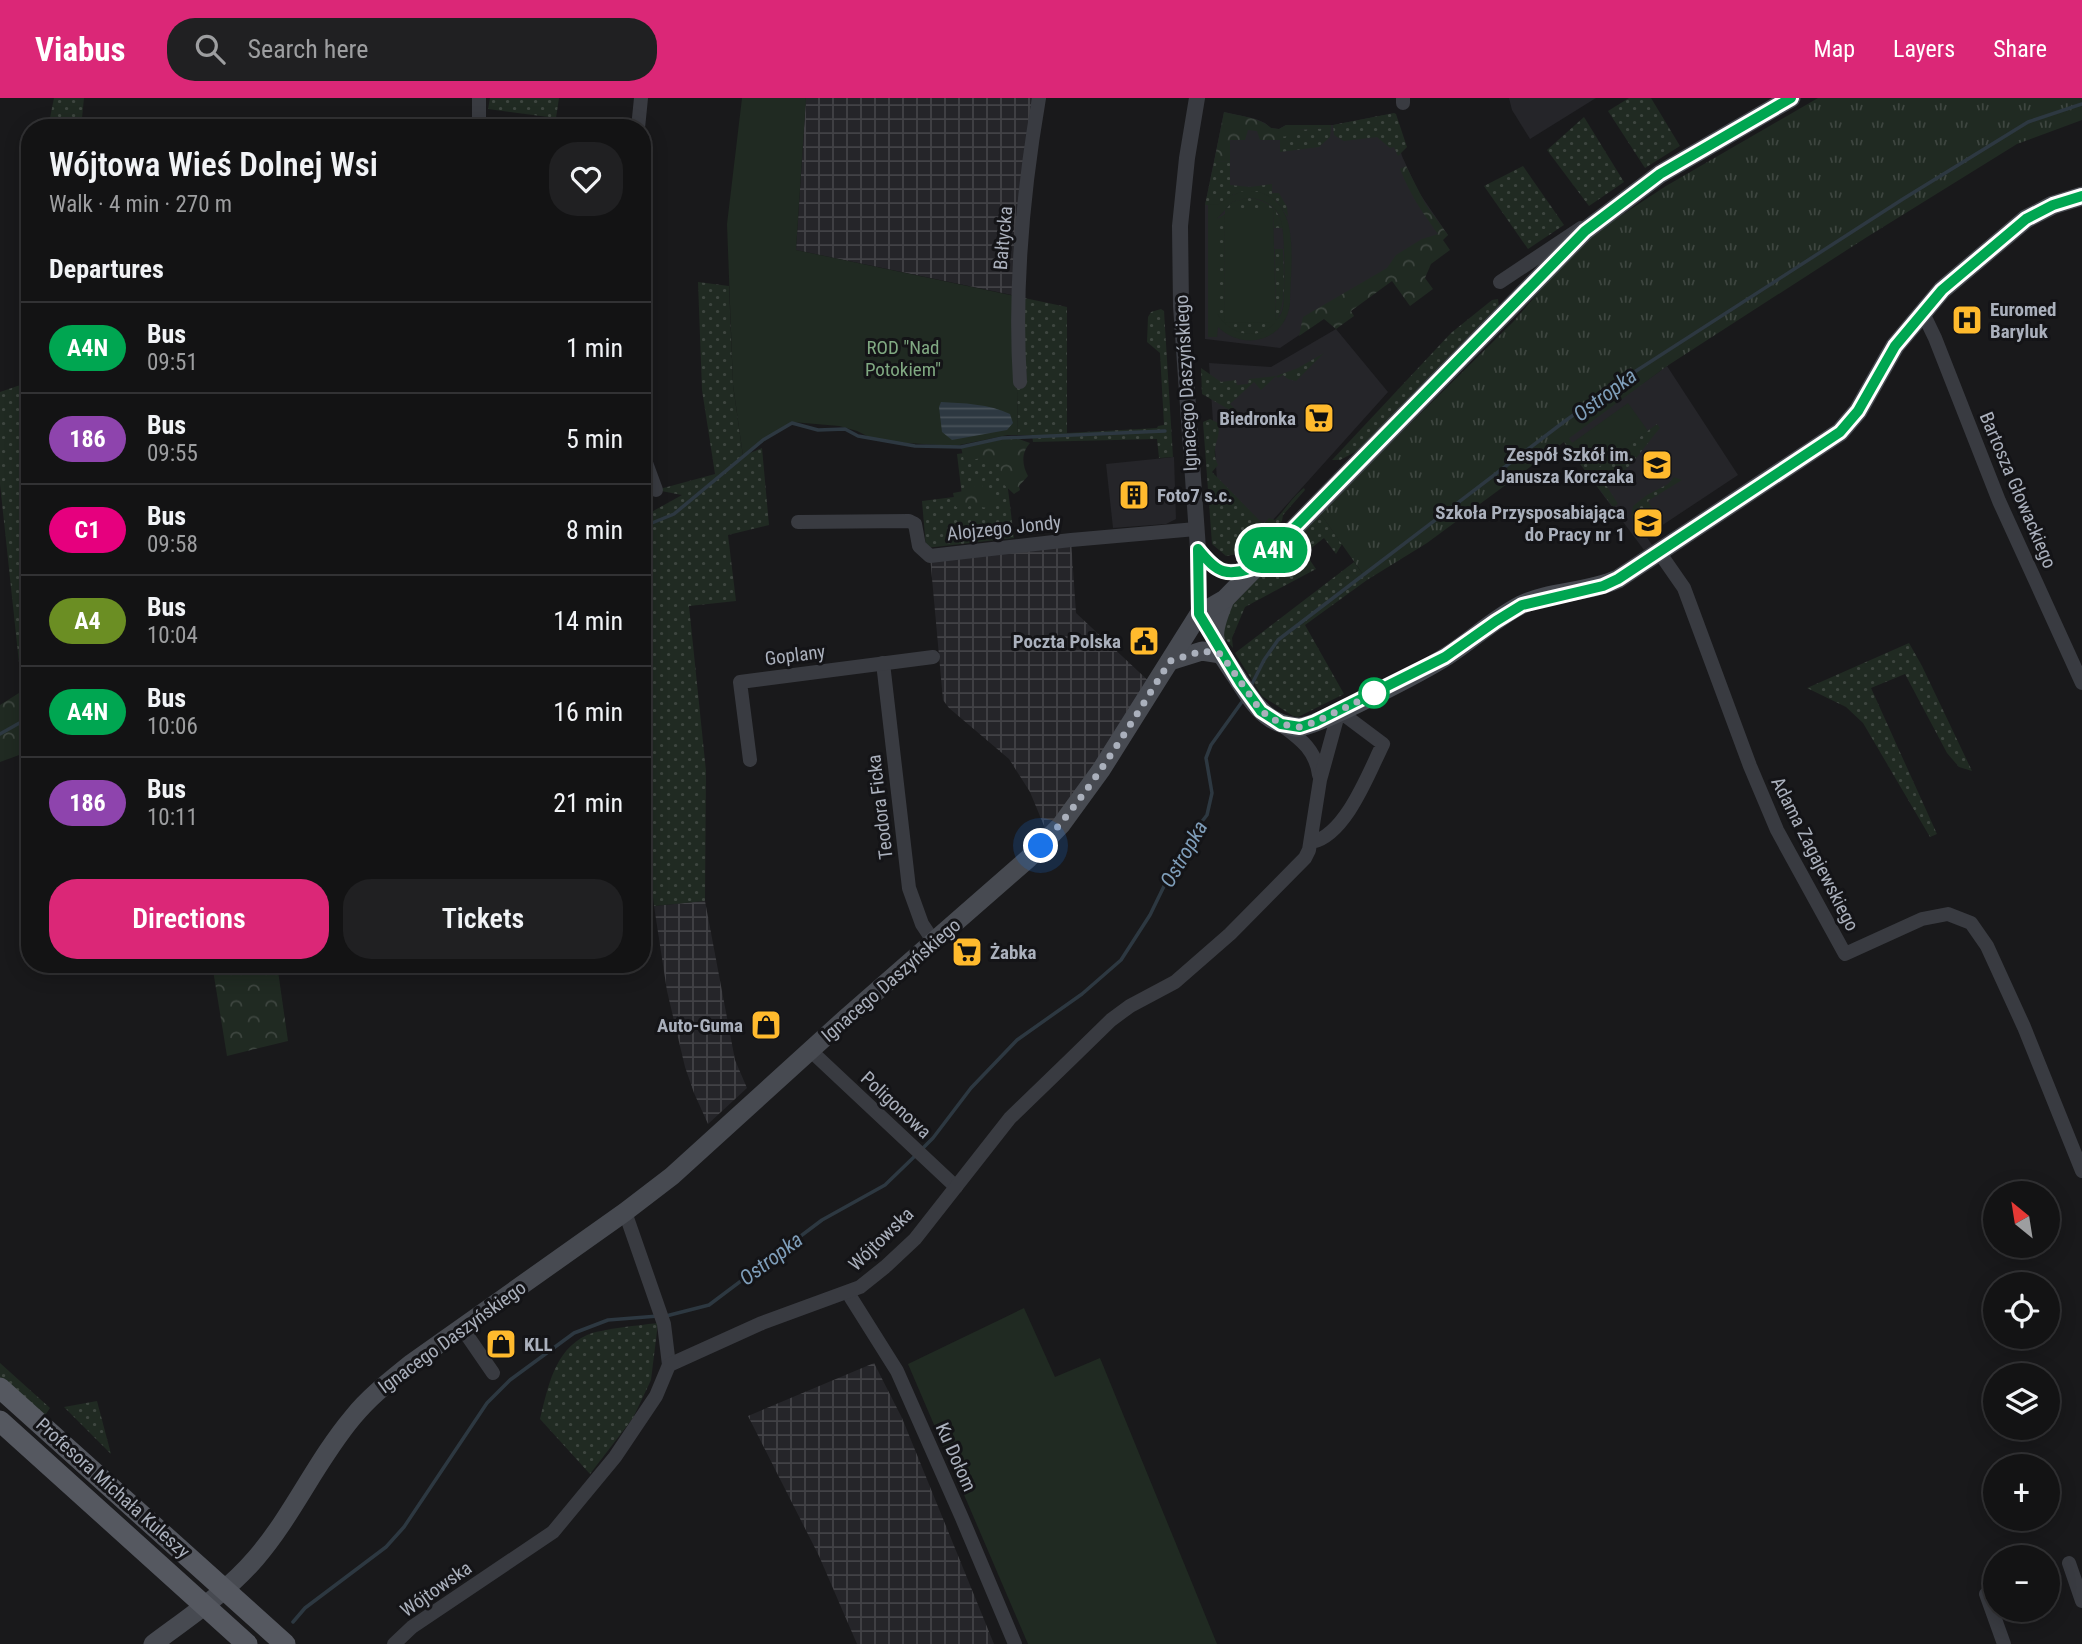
<!DOCTYPE html>
<meta charset="utf-8">
<style>
:root{--surface:#131314;--page:#202022;--text:#f1f3f6;--muted:#9d9ea0;--line:#323234;--accent:#db2777}
body{margin:0;font-family:"Roboto Condensed",sans-serif;background:var(--page);color:var(--text);height:100vh;display:flex;flex-direction:column;font-size:26px;white-space:nowrap}
*{box-sizing:border-box;margin:0}
p{font-size:23px;color:var(--muted)}
.icon{flex:none;width:38px;height:38px;fill:none;stroke:currentColor;stroke-width:2;stroke-linecap:round;stroke-linejoin:round}
.map{position:relative;flex:1;overflow:hidden}
.details{position:absolute;left:21px;top:21px;width:630px;height:854px;display:flex;flex-direction:column;background:var(--surface);border-radius:28px;box-shadow:0 4px 18px #0003,0 0 0 2px var(--line)}
.details>*{flex:none}
.badge{padding:0 14px;border-radius:23px;font-size:24px;line-height:46px}
.needle{width:46px;rotate:330deg}
.controls{position:absolute;left:1983px;top:1083px;display:grid;gap:14px}
.controls a{display:grid;place-items:center;width:77px;height:77px;border-radius:50%;background:var(--surface);box-shadow:0 4px 18px #0003,0 0 0 2px var(--line);font-size:35px}
.you{position:absolute;width:35px;height:35px;margin:-18px;border:5px solid #fff;border-radius:50%;background:#1a73e8;box-shadow:0 0 0 10px #1a73e833}
.map>.badge{position:absolute;translate:-50% -50%;box-shadow:0 0 0 4px #fff}
h2{padding:0 28px;font-size:26px;line-height:63px}
.round{display:grid;place-items:center;flex:none;width:74px;height:74px;border-radius:28px;background:var(--page)}
.overview{display:flex;align-items:center;justify-content:space-between;height:119px;padding:0 28px}
h1{font-size:33px;font-weight:600;line-height:52px}
.action{display:flex;gap:14px;margin-top:auto;padding:14px 28px}
.action a{flex:1;height:80px;border-radius:28px;background:var(--accent);color:#fff;font-size:28px;font-weight:600;line-height:80px;text-align:center}
.action a+a{background:var(--page);color:var(--text)}
ul{padding:0;list-style:none}
li{display:flex;align-items:center;gap:21px;height:91px;padding:0 28px;border-top:2px solid var(--line)}
li div{flex:1}
li b{display:block;font-size:26px}
li em{font-style:normal}
li .badge{min-width:77px;font-weight:700;text-align:center}
header{display:flex;align-items:center;gap:42px;box-sizing:border-box;height:98px;padding:0 35px;background:var(--accent);color:#fff}
header strong{font-size:33px}
nav{display:flex;gap:38px;margin-inline-start:auto;font-size:24px}
.search{width:490px;height:63px;background:var(--page);display:flex;align-items:center;gap:18px;box-sizing:border-box;padding:0 24px;border-radius:28px;color:var(--muted);font-size:26px}
.map>svg:first-child{display:block}
.built{fill:#252529}
.industrial{fill:url(#industrial-grid)}
.grass{fill:url(#grass-dots)}
.forest{fill:url(#forest-crowns)}
.park{fill:url(#park-tufts)}
.garden{fill:#202a22;fill-rule:evenodd}
.water{fill:url(#water-rules)}
.lines{fill:none;stroke-linecap:round;stroke-linejoin:round}
.stream{stroke:#2d3841;stroke-width:3.5}
.minor{stroke:#393b41;stroke-width:14}
.tertiary{stroke:#393b41;stroke-width:16}
.secondary{stroke:#474a51;stroke-width:19}
.primary{stroke:#555860;stroke-width:21}
.line-casing{stroke:#fff;stroke-width:16}
.line{stroke:#00a651;stroke-width:10}
.walk{stroke:#aab0bc;stroke-width:7;stroke-dasharray:0 12.6}
.stop-dot{fill:#fff;stroke:#00a651;stroke-width:3.5}
.labels{text-anchor:middle;dominant-baseline:central;stroke-width:6;stroke-linejoin:round;paint-order:stroke}
.street-label{font-size:19px;fill:#aab0bc;stroke:#141417}
.poi-label{font-size:19px;font-weight:bold;fill:#aab0bc;stroke:#141417;text-anchor:end}
.park-label{font-size:19px;fill:#80a982;stroke:#141417}
.water-label{font-size:21px;font-style:italic;fill:#7f9eba;stroke:#141417}
</style>
<header>
<strong>Viabus</strong>
<div class="search"><svg class="icon" aria-label="search" viewBox="0 0 24 24"><circle cx="10" cy="10" r="6"/><path d="M15 15l6 6"/></svg>Search here</div>
<nav><a>Map</a><a>Layers</a><a>Share</a></nav>
</header>
<div class="map">
<svg width="2082" height="1546" viewBox="0 0 2082 1546">
<defs>
<pattern id="industrial-grid" width="8" height="8" patternUnits="userSpaceOnUse" patternTransform="scale(1.75)"><rect width="8" height="8" fill="#252529"/><path d="M0 4h8M4 0v8" fill="none" stroke="#424246"/></pattern>
<pattern id="grass-dots" width="8" height="8" patternUnits="userSpaceOnUse" patternTransform="scale(1.75)"><rect width="8" height="8" fill="#202a22"/><path d="M2 2h.1M6 6h.1" fill="none" stroke="#3e4640" stroke-width="1.8" stroke-linecap="round"/></pattern>
<pattern id="forest-crowns" width="20" height="18" patternUnits="userSpaceOnUse" patternTransform="scale(1.75)"><rect width="20" height="18" fill="#202a22"/><path d="M2 6a3 3 0 1 1 6 0M12 15a3 3 0 1 1 6 0" fill="none" stroke="#3e4640"/></pattern>
<pattern id="park-tufts" width="24" height="20" patternUnits="userSpaceOnUse" patternTransform="scale(1.75)"><rect width="24" height="20" fill="#202a22"/><path d="M3 7l-1-3M5 7V3M7 7l1-3M15 17l-1-3M17 17v-4M19 17l1-3" fill="none" stroke="#3e4640"/></pattern>
<pattern id="water-rules" width="6" height="5" patternUnits="userSpaceOnUse" patternTransform="scale(1.75)"><rect width="6" height="5" fill="#2d3841"/><path d="M0 2.5h6" fill="none" stroke="#49525a"/></pattern>
</defs>
<rect width="100%" height="100%" fill="#19191b"/>
<g class="built">
<path d="M1509,0H1596L1530,41L1512,12Z"/>
<path d="M1224,14L1256,21L1265,25L1271,30L1279,31L1286,27H1333L1390,16L1402,58L1418,93L1448,137L1280,250L1205,241V107Z"/>
<path d="M1336,231L1388,294L1255,442L1221,441L1209,265L1271,269Z"/>
<path d="M1667,268L1738,377L1646,438L1652,447L1644,452L1563,343Z"/>
<path d="M1174,359L1176,421L1166,426L1113,430L1106,366Z"/>
</g>
<g class="industrial">
<path d="M806,0H1033L1012,197L796,152Z"/>
<path d="M1071,442L1076,515L1154,588L1049,740L1030,694L1009,661L949,610L943,602L930,458Z"/>
<path d="M705,803L735,962L747,990L708,1026L694,995L685,969L667,893L654,808Z"/>
<path d="M874,1265L902,1320L994,1546H857L819,1458L748,1318Z"/>
</g>
<g class="grass">
<path d="M54,0H84L81,30H48Z"/>
<path d="M490,0H559L556,20L488,11Z"/>
<path d="M1629,0H1651L1680,48L1645,70L1608,13Z"/>
<path d="M1394,15L1396,16L1407,49L1398,58L1394,49L1390,50L1377,39L1344,43L1334,37L1333,27Z"/>
<path d="M1584,19L1624,84L1589,108L1547,52Z"/>
<path d="M1331,30L1330,39L1319,49L1280,54V39L1294,32Z"/>
<path d="M1230,63V87L1250,89L1272,86V95H1279L1287,109L1288,119L1277,103L1262,95L1234,96L1218,107H1205L1214,64Z"/>
<path d="M1523,68L1564,127L1528,151L1484,88Z"/>
<path d="M1247,100C1266,101 1280,111 1283,130H1274L1273,112H1225L1232,104Z"/>
<path d="M1225,116L1224,224H1276L1275,151H1283C1283,179 1293,239 1248,237C1233,236 1224,227 1217,216V121Z"/>
<path d="M698,184L729,188L733,287L743,358L762,350L769,427L728,437L736,503L689,508L706,673L705,803L654,808L642,708V410L646,417L682,397L656,392L715,376L702,292Z"/>
<path d="M1015,198L1067,209V335L1157,330L1158,328L1164,327L1160,255L1147,244L1148,219L1151,214L1161,211L1164,213L1173,359L1159,360L1157,341L1033,344L1032,337H1018Z"/>
<path d="M1498,201L1499,210L1363,350L1340,362H1332L1451,235L1492,202Z"/>
<path d="M1324,255L1296,283L1288,281L1283,277L1278,280L1276,278L1261,292L1254,284L1230,306L1238,314L1235,315L1202,296L1201,270L1221,284L1236,282L1237,287L1248,286L1249,281L1276,278L1298,270Z"/>
<path d="M30,276V588L22,593L0,386V294L29,284Z"/>
<path d="M1210,321L1218,325C1222,342 1209,349 1218,367L1212,374L1263,426L1269,420L1275,422C1286,411 1292,399 1304,390L1305,392L1283,417L1282,423L1250,454L1226,458L1212,446L1203,324Z"/>
<path d="M1657,326L1660,330C1639,355 1634,368 1606,387L1618,406L1613,409L1563,343L1568,339L1593,373Z"/>
<path d="M1003,350L1014,440L926,450L922,403L962,398L957,356Z"/>
<path d="M1674,379L1682,382L1648,403L1653,412L1634,423L1631,419L1633,408L1647,397L1668,386Z"/>
<path d="M1320,415L1342,446L1336,456L1324,440L1305,455L1316,471L1245,509L1232,540L1233,550L1221,536L1225,515Z"/>
<path d="M1354,464L1367,482L1305,527L1344,596L1298,619L1293,618L1262,598L1235,555Z"/>
<path d="M1909,545L1922,568L1972,673L1959,669L1947,655L1905,576L1871,590L1937,736L1930,739L1863,625L1846,609L1807,590Z"/>
<path d="M658,1225L651,1282L633,1320L590,1376L540,1321C548,1290 554,1252 587,1237C600,1231 642,1227 658,1225Z"/>
<path d="M0,1265L50,1310L44,1319L0,1281Z"/>
<path d="M97,1303L111,1356L64,1309Z"/>
</g>
<g class="forest">
<path d="M1224,14C1240,18 1259,19 1271,30L1279,31L1286,27H1331V30L1294,32L1289,38L1280,39V42H1260L1257,33L1248,32L1245,42H1230V63L1214,64Z"/>
<path d="M1406,68L1426,107L1448,137L1443,142L1450,152L1431,166L1425,180L1433,191L1410,208L1392,183L1351,213L1354,218L1336,231L1324,221L1299,238L1303,219L1387,170L1396,157L1422,141L1438,136C1421,112 1412,100 1400,71Z"/>
<path d="M1013,339L1030,345C1021,355 1022,367 1028,378L1019,388L1020,392L1014,396L1002,385L1000,366L982,360L964,363L961,349Z"/>
<path d="M975,386H982L983,393H988L1000,400C993,408 985,414 975,405L966,410L956,409L953,395L974,391Z"/>
<path d="M30,588V653L0,664V607Z"/>
<path d="M212,866H277L288,943L227,958Z"/>
</g>
<path class="park" d="M1818,0H2082V22L2017,46L1867,139L1667,268L1427,445L1367,482L1320,415L1513,224L1556,174L1599,132L1666,88Z"/>
<g class="garden">
<path d="M742,0H806L796,152L1015,198L1018,337H1008L955,348L890,344L873,341L857,333L839,328L792,324L743,358L733,287L727,126Z"/>
<path d="M1244,93C1305,91 1290,165 1290,206C1285,243 1244,254 1218,229L1217,239H1208V106L1218,107L1230,98ZM1247,100C1260,100 1272,105 1279,117C1286,128 1285,194 1283,209C1282,215 1279,219 1276,223L1273,112H1225L1224,224L1275,225C1257,244 1229,237 1217,215V121L1232,104Z"/>
<path d="M1628,305L1648,333L1593,373L1572,345Z"/>
<path d="M1024,1210L1055,1279L1100,1260L1217,1546H1028L908,1266Z"/>
</g>
<path class="water" d="M941,304C962,305 990,306 1010,316L1013,325L1007,332L952,342L942,334L939,309Z"/>
<g class="lines">
<g class="stream">
<path d="M642,429L674,416L763,342L792,325L818,332L845,331L858,338L915,348L961,349L1002,340L1165,333"/>
<path d="M1251,588L1264,562L1278,542L1565,323L1636,273L1903,101L2028,24L2082,6"/>
<path d="M0,636L30,619"/>
<path d="M921,1052L933,1040L971,990L1017,942L1082,896L1121,862L1150,817L1185,745L1207,717L1212,695L1206,660L1211,647L1244,601"/>
<path d="M666,1218L709,1207L822,1122L885,1087L915,1058"/>
<path d="M293,1524L305,1510L386,1449L404,1429L487,1305L510,1282L574,1235L608,1222L658,1218"/>
</g>
<g class="minor">
<path d="M1403,0V5"/>
<path d="M479,30V0"/>
<path d="M638,30L641,0"/>
<path d="M1500,184L1581,130"/>
<path d="M1922,213L1935,240L1999,403L2082,585"/>
<path d="M1020,284C1014,190 1023,93 1039,0"/>
<path d="M642,354L656,392"/>
<path d="M798,424L909,423L915,426L919,448L930,458L1071,442L1196,431"/>
<path d="M1659,454L1684,490L1750,668L1777,732L1845,856L1922,821L1948,816L1971,825L1987,848L2024,929L2082,1073"/>
<path d="M883,565L909,790L922,826L934,844"/>
<path d="M1283,628C1302,642 1316,653 1319,677"/>
<path d="M750,662L740,584L933,559"/>
<path d="M811,953L956,1089"/>
<path d="M625,1114L664,1226L669,1267"/>
<path d="M848,1195L897,1273L962,1420L1015,1546"/>
<path d="M462,1230L493,1275"/>
<path d="M2069,1465L2082,1503"/>
<path d="M1986,1496L2004,1546"/>
<path d="M394,1546L412,1529L553,1434L615,1359L656,1298L669,1267L762,1225L860,1189L885,1169L915,1141L1010,1020L1070,962L1111,922L1130,908L1175,884L1230,836L1305,760L1309,752L1320,682L1339,613L1383,646C1369,674 1346,737 1312,744"/>
</g>
<g class="tertiary">
<path d="M1197,0L1187,60L1180,128L1181,208L1198,451L1199,516L1213,536"/>
<path d="M1198,451C1218,476 1226,478 1256,469"/>
</g>
<g class="secondary">
<path d="M1225,501C1208,542 1212,542 1236,578C1248,596 1260,619 1283,626C1287,627 1294,629 1299,629C1319,628 1425,572 1447,558C1472,542 1494,521 1521,507C1549,493 1587,495 1618,481L1840,334L1858,313L1895,248L1942,192L2026,121L2053,107L2082,98"/>
<path d="M1170,563L1202,553L1221,556"/>
<path d="M153,1546C189,1519 227,1494 256,1460C293,1417 316,1363 353,1319C370,1298 391,1282 412,1265L625,1114L672,1078L846,920L1029,760L1061,727L1101,672L1199,516L1225,501L1585,133L1660,76L1791,0"/>
</g>
<g class="primary">
<path d="M0,1290L285,1546"/>
<path d="M0,1323L247,1546"/>
</g>
</g>
<g class="lines">
<g class="line-casing">
<path id="line" d="M1791,0L1660,76L1585,133L1256,469C1226,479 1218,476 1198,451L1199,516L1240,584L1261,613L1281,626L1300,629L1315,624L1445,559L1496,523L1522,507L1603,488L1618,481L1840,334L1858,313L1895,248L1942,192L2026,121L2053,107L2082,98"/>
</g>
<use href="#line" class="line"/>
<path class="walk" d="M1041,748C1092,692 1130,627 1170,563L1202,553L1221,556L1261,613L1281,626L1300,629L1315,624L1384,591L1374,595"/>
</g>
<defs>
<g id="hospital-square" transform="scale(1.575)"><rect x="-9" y="-9" width="18" height="18" rx="4" fill="#ffba2d" stroke="#141417"/><path d="M-5-5h3v3.5h4V-5h3V5h-3V1.5h-4V5h-3Z" fill="#111"/></g>
<g id="supermarket-square" transform="scale(1.575)"><rect x="-9" y="-9" width="18" height="18" rx="4" fill="#ffba2d" stroke="#141417"/><path d="M-6-5.5h2.5l.6 2H6L4.5 2H-2.5L-4.4-4H-6ZM-1.5 3.2a1.3 1.3 0 1 0 .1 0ZM3 3.2a1.3 1.3 0 1 0 .1 0Z" fill="#111"/></g>
<g id="school-square" transform="scale(1.575)"><rect x="-9" y="-9" width="18" height="18" rx="4" fill="#ffba2d" stroke="#141417"/><path d="M0-5L7-2L0 1L-7-2ZM-4 1L0 2.5L4 1V4Q0 6-4 4Z" fill="#111"/></g>
<g id="building-square" transform="scale(1.575)"><rect x="-9" y="-9" width="18" height="18" rx="4" fill="#ffba2d" stroke="#141417"/><path d="M-4-6H4V6H1V3H-1V6H-4ZM-2.5-4.3h1.7v1.8h-1.7ZM.8-4.3h1.7v1.8H.8ZM-2.5-1h1.7V.8h-1.7ZM.8-1h1.7V.8H.8Z" fill="#111"/></g>
<g id="civic-square" transform="scale(1.575)"><rect x="-9" y="-9" width="18" height="18" rx="4" fill="#ffba2d" stroke="#141417"/><path d="M-.6-6.5H3V-4.5H.6V-3L4-1V1h2V6H-6V1h2V-1L-.6-3ZM-1.2 2.5V6h2.4V2.5Z" fill="#111"/></g>
<g id="shop-square" transform="scale(1.575)"><rect x="-9" y="-9" width="18" height="18" rx="4" fill="#ffba2d" stroke="#141417"/><path d="M-5-2.5h2.3a2.7 3.5 0 0 1 5.4 0H5L5.5 6h-11ZM-1.5-2.5h3a1.5 2.3 0 0 0-3 0Z" fill="#111"/></g>
</defs>
<g fill-rule="evenodd">
<use href="#hospital-square" x="1967" y="222"/>
<use href="#supermarket-square" x="1319" y="320"/>
<use href="#school-square" x="1657" y="367"/>
<use href="#building-square" x="1134" y="397"/>
<use href="#school-square" x="1648" y="425"/>
<use href="#civic-square" x="1144" y="543"/>
<use href="#supermarket-square" x="967" y="854"/>
<use href="#shop-square" x="766" y="927"/>
<use href="#shop-square" x="501" y="1246"/>
</g>
<circle class="stop-dot" cx="1374" cy="595" r="14"/>
<g class="labels">
<g class="street-label">
<text transform="translate(1003 140) rotate(-85)">Bałtycka</text>
<text transform="translate(1186 285) rotate(-93)">Ignacego Daszyńskiego</text>
<text transform="translate(2018 392) rotate(67)">Bartosza Głowackiego</text>
<text transform="translate(1004 430) rotate(-6)">Alojzego Jondy</text>
<text transform="translate(795 557) rotate(-7)">Goplany</text>
<text transform="translate(880 709) rotate(-97)">Teodora Ficka</text>
<text transform="translate(1815 756) rotate(63)">Adama Zagajewskiego</text>
<text transform="translate(891 882) rotate(-41)">Ignacego Daszyńskiego</text>
<text transform="translate(896 1007) rotate(43)">Poligonowa</text>
<text transform="translate(881 1141) rotate(-44)">Wójtowska</text>
<text transform="translate(452 1239) rotate(-36)">Ignacego Daszyńskiego</text>
<text transform="translate(956 1359) rotate(66)">Ku Dołom</text>
<text transform="translate(113 1390) rotate(42)">Profesora Michała Kuleszy</text>
<text transform="translate(436 1491) rotate(-35)">Wójtowska</text>
</g>
<g class="poi-label">
<text x="1990" y="211" text-anchor="start">Euromed<tspan x="1990" dy="22">Baryluk</tspan></text>
<text x="1296" y="320">Biedronka</text>
<text x="1634" y="356">Zespół Szkół im.<tspan x="1634" dy="22">Janusza Korczaka</tspan></text>
<text x="1157" y="397" text-anchor="start">Foto7 s.c.</text>
<text x="1625" y="414">Szkoła Przysposabiająca<tspan x="1625" dy="22">do Pracy nr 1</tspan></text>
<text x="1121" y="543">Poczta Polska</text>
<text x="990" y="854" text-anchor="start">Żabka</text>
<text x="743" y="927">Auto-Guma</text>
<text x="524" y="1246" text-anchor="start">KLL</text>
</g>
<g class="park-label">
<text x="903" y="249">ROD "Nad<tspan x="903" dy="22">Potokiem"</tspan></text>
</g>
<g class="water-label">
<text transform="translate(1605 297) rotate(-37)">Ostropka</text>
<text transform="translate(1184 756) rotate(-60)">Ostropka</text>
<text transform="translate(771 1161) rotate(-37)">Ostropka</text>
</g>
</g>
</svg>
<div class="controls">
<a><svg class="needle" viewBox="-14 -14 28 28"><path d="M0-13l5 13h-10z" fill="#e53935"/><path d="M0 13l5-13h-10z" fill="#9d9ea0"/></svg></a>
<a><svg class="icon" aria-label="locate" viewBox="0 0 24 24"><circle cx="12" cy="12" r="6"/><path d="M12 2v4M12 18v4M2 12h4M18 12h4"/></svg></a>
<a><svg class="icon" aria-label="layers" viewBox="0 0 24 24"><path d="M12 4l9 5-9 5-9-5zM3 14l9 5 9-5"/></svg></a>
<a>+</a>
<a>−</a>
</div>
<div class="you" style="left:1041px;top:748px"></div>
<b class="badge" style="left:1273px;top:452px;background:#00a651;color:#fff">A4N</b>
<section class="details">
<div class="overview"><div><h1>Wójtowa Wieś Dolnej Wsi</h1><p>Walk · 4 min · 270 m</p></div><a class="round"><svg class="icon" aria-label="heart" viewBox="0 0 24 24"><path d="M12 20l-8-8c-3-5 5-10 8-4 3-6 11-1 8 4z"/></svg></a></div>
<h2>Departures</h2>
<ul>
<li><span class="badge" style="background:#00a651;color:#fff">A4N</span><div><b>Bus</b><p>09:51</p></div><em>1 min</em></li>
<li><span class="badge" style="background:#8e44ad;color:#fff">186</span><div><b>Bus</b><p>09:55</p></div><em>5 min</em></li>
<li><span class="badge" style="background:#e6007e;color:#fff">C1</span><div><b>Bus</b><p>09:58</p></div><em>8 min</em></li>
<li><span class="badge" style="background:#6b8e23;color:#fff">A4</span><div><b>Bus</b><p>10:04</p></div><em>14 min</em></li>
<li><span class="badge" style="background:#00a651;color:#fff">A4N</span><div><b>Bus</b><p>10:06</p></div><em>16 min</em></li>
<li><span class="badge" style="background:#8e44ad;color:#fff">186</span><div><b>Bus</b><p>10:11</p></div><em>21 min</em></li>
</ul>
<div class="action"><a>Directions</a><a>Tickets</a></div>
</section>
</div>
